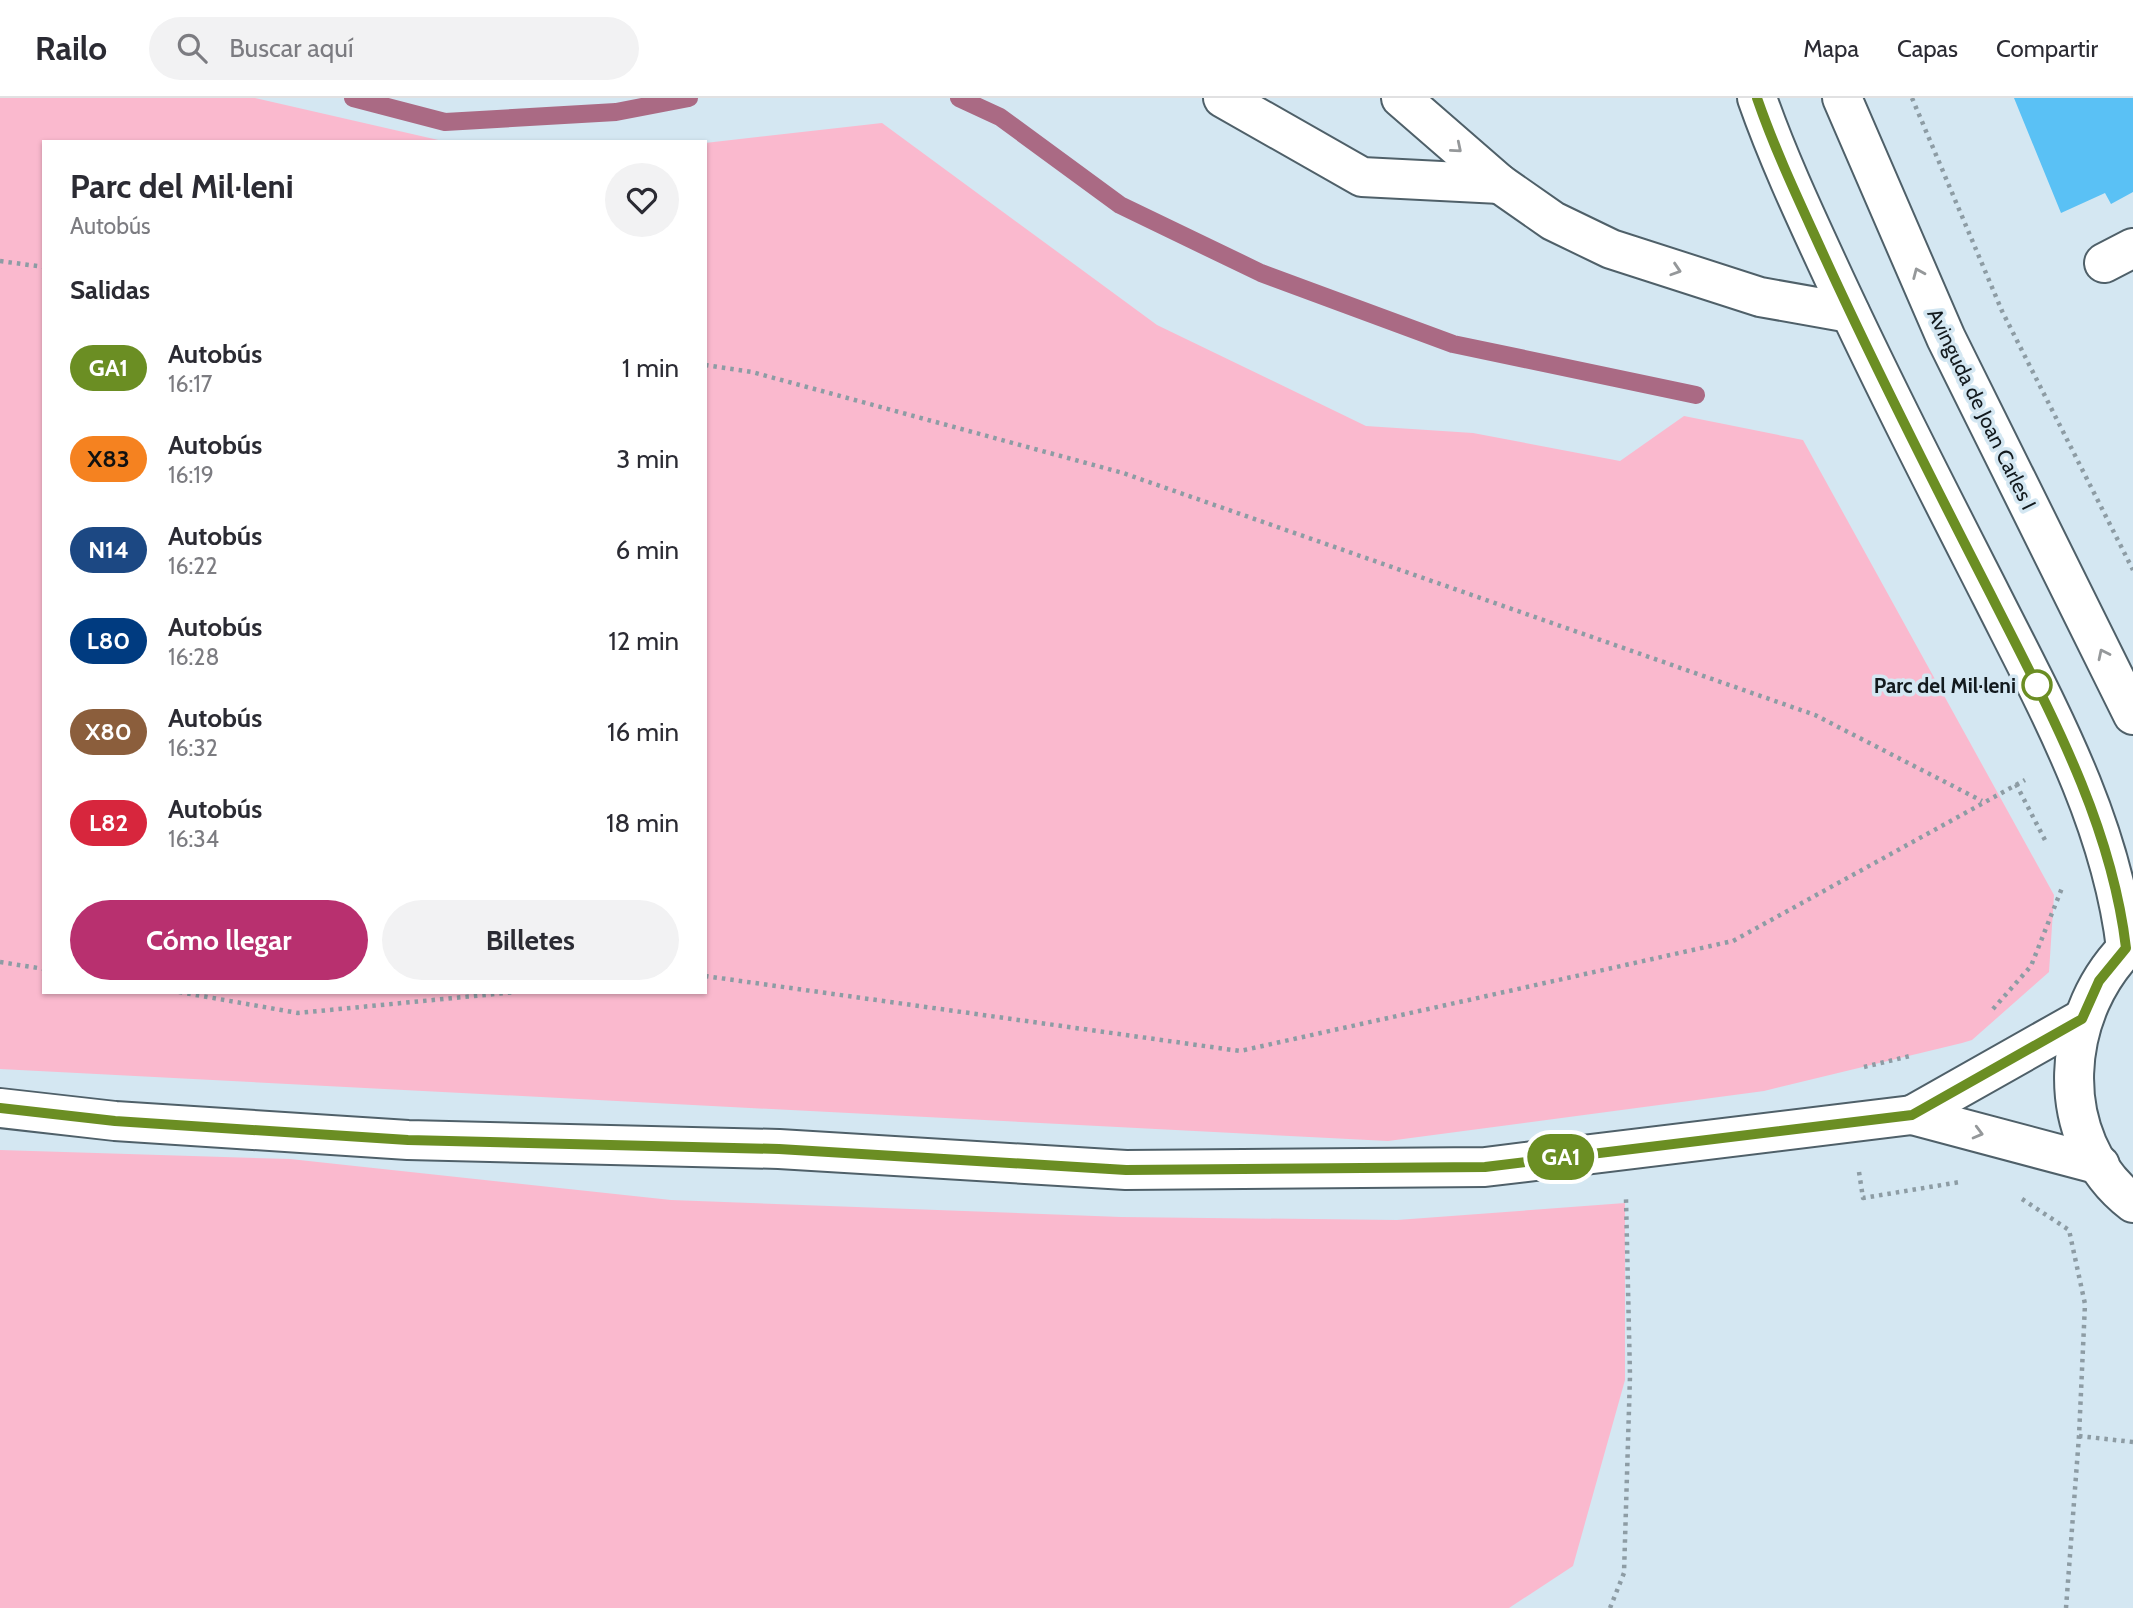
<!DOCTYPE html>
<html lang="es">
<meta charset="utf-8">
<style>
:root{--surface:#fff;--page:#f2f2f3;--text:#2b2b33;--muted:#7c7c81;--line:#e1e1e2;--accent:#b8306f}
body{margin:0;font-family:Cabin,sans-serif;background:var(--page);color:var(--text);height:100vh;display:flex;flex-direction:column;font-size:26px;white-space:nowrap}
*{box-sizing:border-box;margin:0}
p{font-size:23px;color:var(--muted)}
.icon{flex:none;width:38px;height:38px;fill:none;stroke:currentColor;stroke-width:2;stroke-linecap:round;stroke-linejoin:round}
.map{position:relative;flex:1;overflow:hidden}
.side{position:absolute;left:42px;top:42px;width:665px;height:854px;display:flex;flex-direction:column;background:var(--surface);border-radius:0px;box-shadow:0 2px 5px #0004}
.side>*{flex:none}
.badge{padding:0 14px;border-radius:23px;font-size:24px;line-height:46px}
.map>.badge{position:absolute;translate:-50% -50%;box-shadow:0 0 0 4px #fff}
h2{padding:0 28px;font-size:26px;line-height:63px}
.round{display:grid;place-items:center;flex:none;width:74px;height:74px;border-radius:37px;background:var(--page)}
.overview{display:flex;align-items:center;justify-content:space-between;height:119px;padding:0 28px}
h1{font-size:33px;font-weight:700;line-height:52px}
.button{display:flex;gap:14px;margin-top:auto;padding:14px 28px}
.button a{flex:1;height:80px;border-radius:42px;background:var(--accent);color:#fff;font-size:28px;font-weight:700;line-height:80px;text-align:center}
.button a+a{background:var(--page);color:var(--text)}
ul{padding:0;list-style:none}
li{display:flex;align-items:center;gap:21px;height:91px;padding:0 28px}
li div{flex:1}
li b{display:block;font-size:26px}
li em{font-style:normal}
li .badge{min-width:77px;font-weight:700;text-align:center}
header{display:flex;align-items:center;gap:42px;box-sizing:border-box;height:98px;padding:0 35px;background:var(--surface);border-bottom:2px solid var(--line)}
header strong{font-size:33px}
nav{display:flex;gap:38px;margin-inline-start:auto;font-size:24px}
.search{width:490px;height:63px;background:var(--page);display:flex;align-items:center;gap:18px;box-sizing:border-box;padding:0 24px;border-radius:38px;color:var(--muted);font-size:26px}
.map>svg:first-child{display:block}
.green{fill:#fab9ce}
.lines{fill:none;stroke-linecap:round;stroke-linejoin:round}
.stream{stroke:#aa6a84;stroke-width:18}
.building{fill:#5ac1f5}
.pedestrian-casing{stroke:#4f6069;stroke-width:42}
.minor-casing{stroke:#4f6069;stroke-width:42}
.tertiary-casing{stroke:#4f6069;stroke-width:42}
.secondary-casing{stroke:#4f6069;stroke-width:42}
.path{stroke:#8d9ca4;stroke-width:4.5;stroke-dasharray:3.5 5;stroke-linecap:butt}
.pedestrian{stroke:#fff;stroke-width:38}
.minor{stroke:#fff;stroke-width:38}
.tertiary{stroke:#fff;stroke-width:38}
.secondary{stroke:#fff;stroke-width:38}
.oneway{stroke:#95989a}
.line-casing{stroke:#fff;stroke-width:16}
.line{stroke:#6b8e23;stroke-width:10}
.stop-dot{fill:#fff;stroke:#6b8e23;stroke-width:3.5}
.labels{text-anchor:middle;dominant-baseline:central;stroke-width:7;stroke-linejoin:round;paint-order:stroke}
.street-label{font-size:21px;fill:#131a1e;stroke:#d4e7f2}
.stop-label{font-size:21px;font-weight:bold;fill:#131a1e;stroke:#d4e7f2;text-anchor:end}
</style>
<header>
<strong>Railo</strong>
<div class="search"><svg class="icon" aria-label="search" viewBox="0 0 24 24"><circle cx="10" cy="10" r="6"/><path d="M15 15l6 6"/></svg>Buscar aquí</div>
<nav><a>Mapa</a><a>Capas</a><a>Compartir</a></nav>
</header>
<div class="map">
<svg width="2133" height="1510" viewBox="0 0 2133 1510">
<rect width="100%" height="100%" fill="#d4e7f2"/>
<g class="green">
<path d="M0,0H255L447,44H44V894H705V45L882,25L1157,227L1366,328L1473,335L1620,363L1684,318L1803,342L2054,797L2049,874L1972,942L1962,945L1764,993L1388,1043L0,971Z"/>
<path d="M0,1052L290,1061L671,1102L1121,1119L1397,1122L1625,1105V1282L1573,1468L1509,1510H0Z"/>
</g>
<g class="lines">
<g class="stream">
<path d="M353,0L445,24L616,14L689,0"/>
<path d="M959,0L1000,19L1120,107L1261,175L1453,246L1696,297"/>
</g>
</g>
<path class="building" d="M2014,0H2133V94L2111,106L2105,95L2061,115Z"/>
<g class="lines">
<g class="pedestrian-casing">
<path id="pedestrian" d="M1223,0L1362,79L1500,86"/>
</g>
<g class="minor-casing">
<g id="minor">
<path d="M1401,0L1500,86L1553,123L1611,151L1760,199L1850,215"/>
<path d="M2104,165L2133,150"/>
</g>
</g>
<g class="tertiary-casing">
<path id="tertiary" d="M0,1010L115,1023L408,1042L779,1051L1126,1072L1485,1069L1912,1017"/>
</g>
<g class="secondary-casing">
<g id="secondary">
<path d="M1757,0C1777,57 1802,111 1827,165C1879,278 1935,387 1991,497C2048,610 2111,723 2126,850"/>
<path d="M1842,0L1946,240L2133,617"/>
<path d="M2133,844C2060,911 2049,1040 2133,1105"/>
<path d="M1912,1017L2082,921"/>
<path d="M1912,1017L2100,1067"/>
</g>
</g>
<g class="path">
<path d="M1912,0L2002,213L2133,472"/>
<path d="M0,163L44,169"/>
<path d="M705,267L752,274L1123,375L1815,617L1982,703"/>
<path d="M2016,686L2046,744"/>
<path d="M0,864L44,871"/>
<path d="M705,878L1240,953L1733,843L2025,682"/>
<path d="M179,894L298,915L516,894"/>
<path d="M1993,911L2031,868L2062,790"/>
<path d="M1864,969L1910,958"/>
<path d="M1859,1074L1863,1100L1960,1084"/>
<path d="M2022,1101L2069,1132L2085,1206L2079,1338L2066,1510"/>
<path d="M2079,1338L2133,1344"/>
<path d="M1610,1510L1624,1475L1630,1278L1626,1101"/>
</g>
<use href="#pedestrian" class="pedestrian"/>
<use href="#minor" class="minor"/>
<use href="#tertiary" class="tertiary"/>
<use href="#secondary" class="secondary"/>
</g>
<defs><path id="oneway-chevron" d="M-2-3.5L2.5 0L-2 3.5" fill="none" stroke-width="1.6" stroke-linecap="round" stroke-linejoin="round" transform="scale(1.75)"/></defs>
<g class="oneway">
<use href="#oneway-chevron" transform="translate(1457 50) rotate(40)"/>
<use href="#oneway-chevron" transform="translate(1676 172) rotate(18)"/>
<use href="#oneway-chevron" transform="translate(1918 175) rotate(-113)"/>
<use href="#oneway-chevron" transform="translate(2103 556) rotate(-116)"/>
<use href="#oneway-chevron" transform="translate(1978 1035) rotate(15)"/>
</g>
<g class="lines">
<g class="line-casing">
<path id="line" d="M0,1010L115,1023L408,1042L779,1051L1126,1072L1485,1069L1912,1017L2082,921L2099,883L2126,850C2111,723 2048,610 1991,497C1934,386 1877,274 1825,160C1801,107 1776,55 1757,0"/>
</g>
<use href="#line" class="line"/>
</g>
<circle class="stop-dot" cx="2037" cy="587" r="14"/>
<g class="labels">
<g class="street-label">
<text transform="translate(1982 311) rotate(64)">Avinguda de Joan Carles I</text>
</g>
<g class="stop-label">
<text x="2016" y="587">Parc del Mil·leni</text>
</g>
</g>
</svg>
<b class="badge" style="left:1561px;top:1059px;background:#6b8e23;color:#fff">GA1</b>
<section class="side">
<div class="overview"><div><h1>Parc del Mil·leni</h1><p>Autobús</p></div><a class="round"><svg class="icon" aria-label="heart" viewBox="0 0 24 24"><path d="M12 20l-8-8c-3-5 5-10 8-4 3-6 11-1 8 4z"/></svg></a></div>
<h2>Salidas</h2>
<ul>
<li><span class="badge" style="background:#6b8e23;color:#fff">GA1</span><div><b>Autobús</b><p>16:17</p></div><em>1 min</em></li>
<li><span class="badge" style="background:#f58220;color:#111">X83</span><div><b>Autobús</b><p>16:19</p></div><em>3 min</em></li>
<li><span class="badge" style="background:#1c4883;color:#fff">N14</span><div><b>Autobús</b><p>16:22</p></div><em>6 min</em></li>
<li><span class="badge" style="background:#003b80;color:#fff">L80</span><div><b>Autobús</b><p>16:28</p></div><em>12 min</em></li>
<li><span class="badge" style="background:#8b5e3c;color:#fff">X80</span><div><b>Autobús</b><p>16:32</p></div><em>16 min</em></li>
<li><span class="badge" style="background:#d7263d;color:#fff">L82</span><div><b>Autobús</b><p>16:34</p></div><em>18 min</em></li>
</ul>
<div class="button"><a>Cómo llegar</a><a>Billetes</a></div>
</section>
</div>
